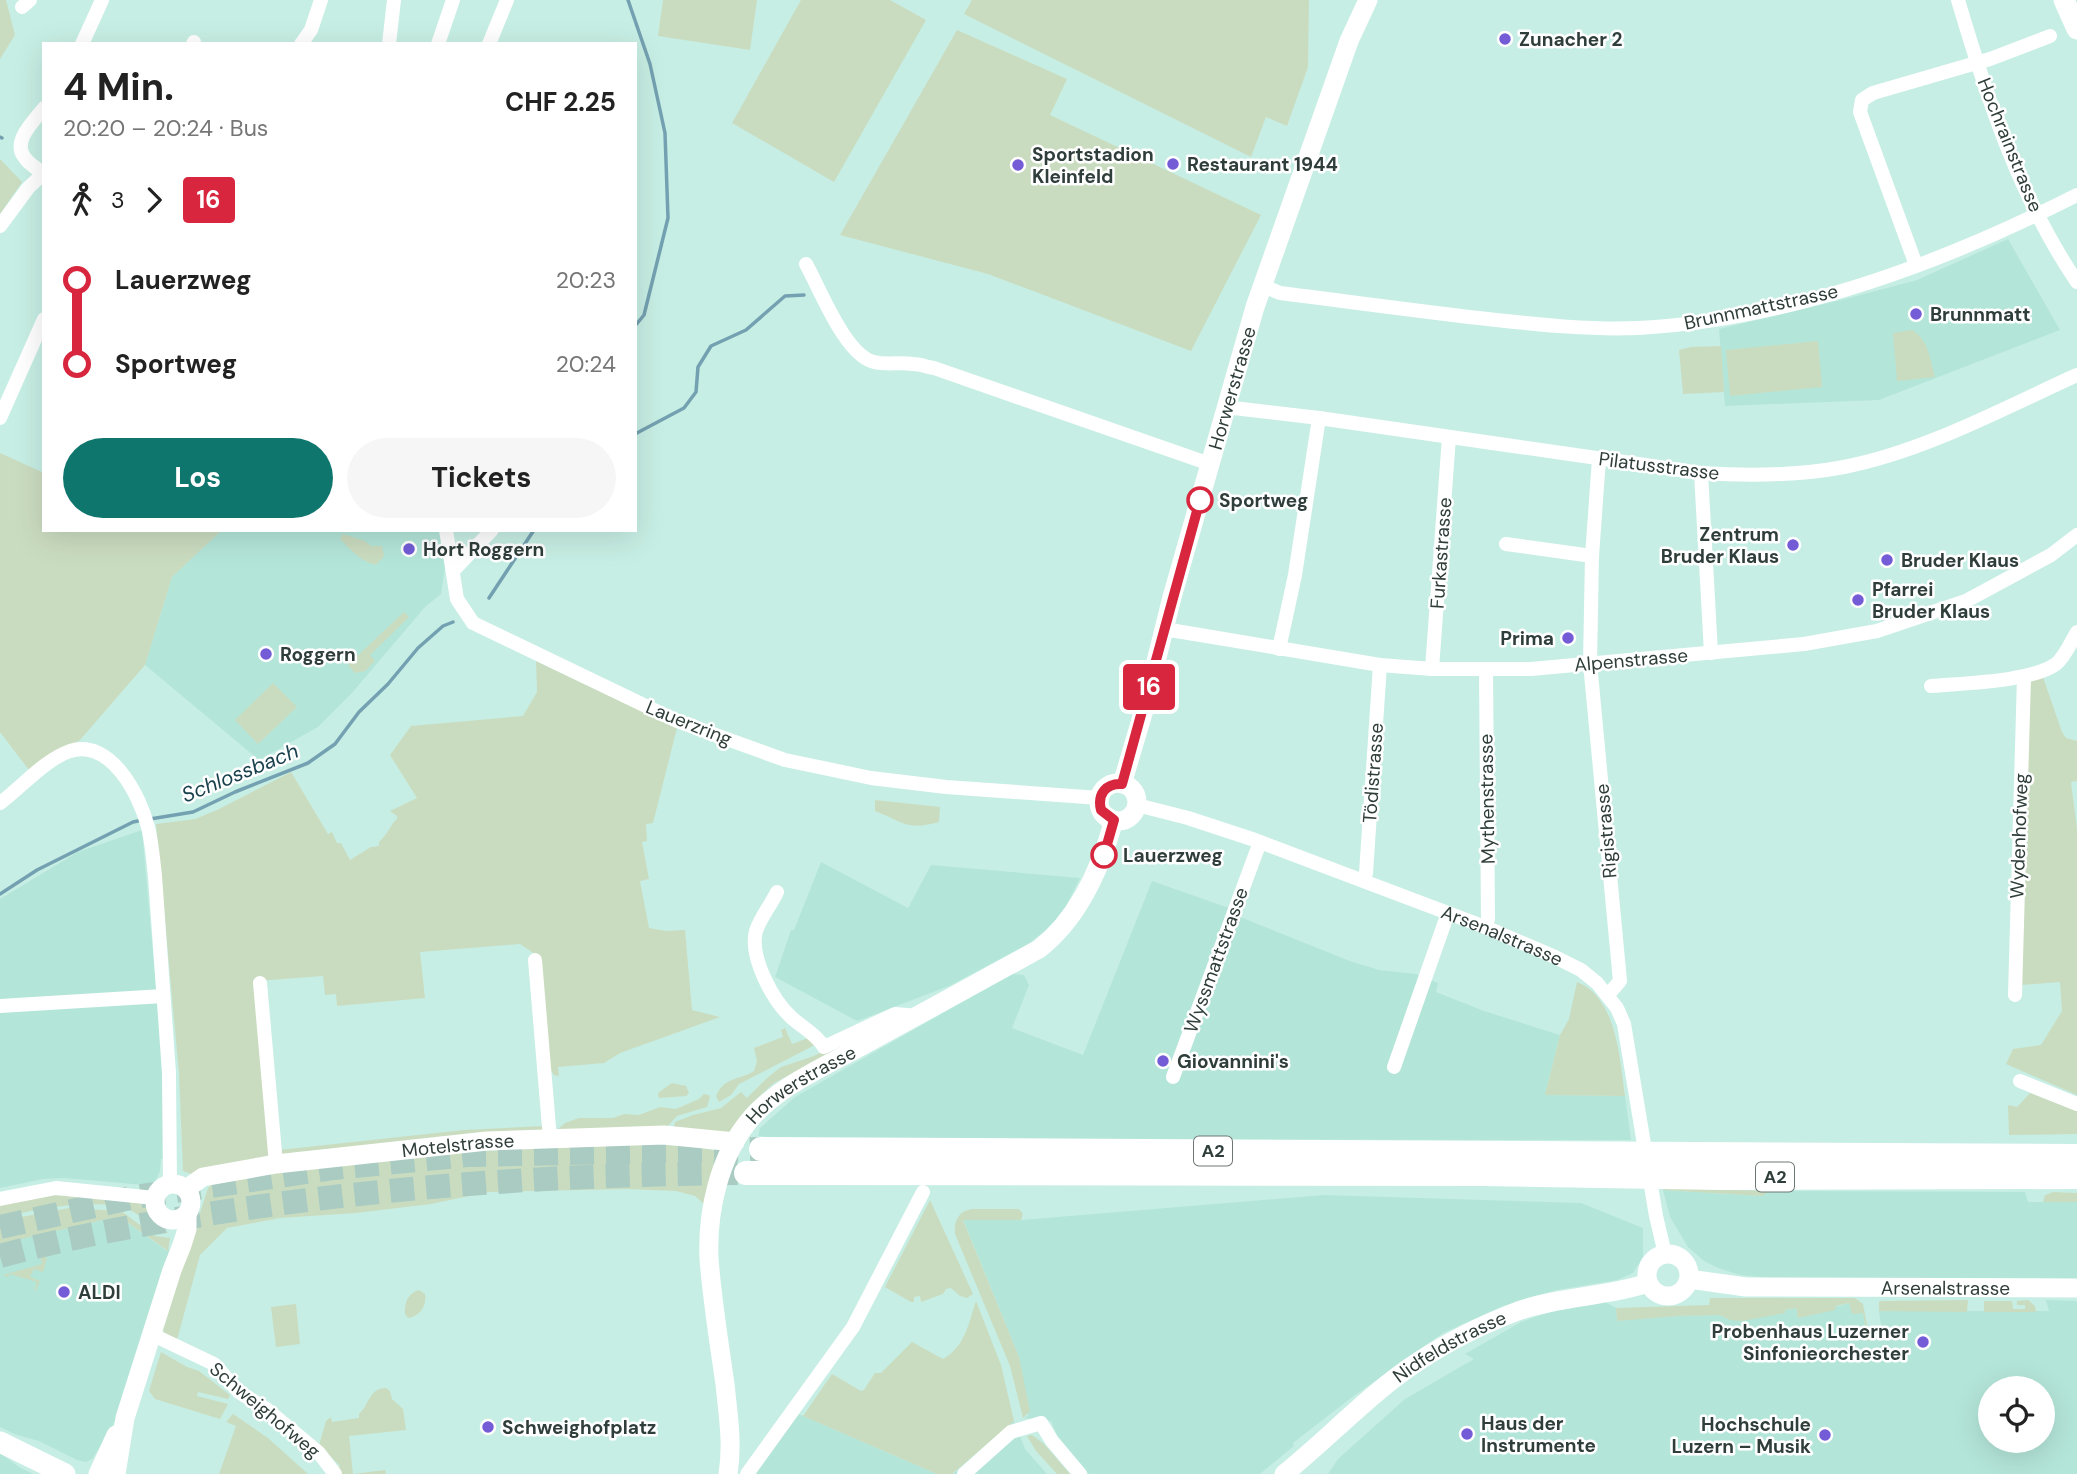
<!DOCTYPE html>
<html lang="de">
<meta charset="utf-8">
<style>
:root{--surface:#fff;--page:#f6f6f6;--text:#222;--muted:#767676;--accent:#0f766e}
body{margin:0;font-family:"DM Sans",sans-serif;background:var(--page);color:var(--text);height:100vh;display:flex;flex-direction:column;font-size:26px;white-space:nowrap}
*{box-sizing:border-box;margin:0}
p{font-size:23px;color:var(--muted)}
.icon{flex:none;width:38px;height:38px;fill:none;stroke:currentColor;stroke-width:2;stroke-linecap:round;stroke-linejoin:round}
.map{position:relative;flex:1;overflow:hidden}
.side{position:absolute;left:42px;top:42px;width:595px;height:490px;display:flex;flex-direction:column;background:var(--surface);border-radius:0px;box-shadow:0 7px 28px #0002}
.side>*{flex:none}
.badge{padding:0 14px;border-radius:5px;font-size:24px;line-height:46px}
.fabs{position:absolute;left:1978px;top:1376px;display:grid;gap:14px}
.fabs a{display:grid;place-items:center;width:77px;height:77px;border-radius:50%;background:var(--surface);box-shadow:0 7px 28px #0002;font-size:35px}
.map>.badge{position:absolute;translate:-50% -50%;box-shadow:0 0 0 4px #fff}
.legs{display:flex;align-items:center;gap:10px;height:77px;padding:0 21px;font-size:23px}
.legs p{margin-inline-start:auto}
.headline{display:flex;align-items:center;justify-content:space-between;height:119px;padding:0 21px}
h1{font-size:38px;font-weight:700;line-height:52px}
.button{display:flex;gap:14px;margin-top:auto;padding:14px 21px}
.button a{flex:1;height:80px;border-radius:42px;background:var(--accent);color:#fff;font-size:28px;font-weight:700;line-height:80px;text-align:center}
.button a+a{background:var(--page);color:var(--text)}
ul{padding:0 21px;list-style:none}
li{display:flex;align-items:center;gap:24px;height:84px;font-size:26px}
li i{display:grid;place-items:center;width:10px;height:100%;margin:0 9px;background:currentColor}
li i::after{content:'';width:18px;height:18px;margin:-9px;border:5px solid;border-radius:50%;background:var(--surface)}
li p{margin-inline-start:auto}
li:first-child i{background:linear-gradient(#0000 50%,currentColor 0)}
li:last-child i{background:linear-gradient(currentColor 50%,#0000 0)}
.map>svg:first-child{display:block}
.built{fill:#b4e5d9;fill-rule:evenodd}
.green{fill:#cadcc0}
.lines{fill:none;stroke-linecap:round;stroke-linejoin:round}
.stream{stroke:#74a1b1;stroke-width:3.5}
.highway-tunnel{stroke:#a9cbc2;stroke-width:24;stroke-dasharray:24 12;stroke-linecap:butt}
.street{stroke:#fff;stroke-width:14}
.secondary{stroke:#fff;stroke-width:19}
.primary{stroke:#fff;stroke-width:21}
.highway{stroke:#fff;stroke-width:24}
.line-1-casing{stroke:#fff;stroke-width:16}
.line-1{stroke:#d7263d;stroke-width:10}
.poi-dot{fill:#735cd6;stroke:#fff;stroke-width:2.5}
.stop-1-dot{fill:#fff;stroke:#d7263d;stroke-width:3.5}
.labels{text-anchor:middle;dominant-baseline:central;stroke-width:5;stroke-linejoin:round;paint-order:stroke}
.shield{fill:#fff;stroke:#6d7875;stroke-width:2}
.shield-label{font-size:18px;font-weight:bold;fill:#2f3e3a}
.poi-label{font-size:19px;font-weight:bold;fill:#2f3e3a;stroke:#fff;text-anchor:start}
.street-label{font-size:19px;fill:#2f3e3a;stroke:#fff}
.stop-label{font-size:19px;font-weight:bold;fill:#2f3e3a;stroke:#fff;text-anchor:start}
.water-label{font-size:21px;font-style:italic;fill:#18414d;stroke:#fff}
</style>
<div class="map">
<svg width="2077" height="1474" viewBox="0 0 2077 1474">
<rect width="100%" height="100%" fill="#c7eee4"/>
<g class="built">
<path d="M2008,239L2060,330L1879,400L1725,406L1719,329L1845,299L1917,280Z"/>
<path d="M222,530H444L445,567L441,594L425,607L352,693L318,727L259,760L145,665L172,577Z"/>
<path d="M142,830L162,1054L166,1159H161L160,1171L154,1184L144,1185L65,1178L43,1179L0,1188V899L78,852Z"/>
<path d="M821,862L908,908L931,865L1080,878L1066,906L1053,924L1028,944L949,986L857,1021L775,977L791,930H794Z"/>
<path d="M1152,881L1229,908L1240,917L1350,961L1379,970L1416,974L1438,983L1436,992L1484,1011L1560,1035L1545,1095L1625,1096L1631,1140L788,1139L758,1136L760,1128L795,1097L1012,974L1024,975L1029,985L1012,1028L1083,1055Z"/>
<path d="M1663,1190L1761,1196L1769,1191L2025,1192L2028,1202H2077V1279L1769,1278L1740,1275L1718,1268L1704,1261L1688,1247L1670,1217Z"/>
<path d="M1324,1195L1581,1203L1643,1228V1257L1633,1273L1617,1280L1557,1290L1532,1297L1503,1306L1443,1333L1351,1398L1293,1443L1294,1446L1260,1474H1089L1057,1435L1051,1421L1023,1418L1028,1416L1019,1357L963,1219L1021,1220Z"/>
<path d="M111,1218L124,1220L167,1251L170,1248L123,1404L109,1433L92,1459L86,1462L77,1460L39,1441L17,1435L0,1427V1243Z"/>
<path d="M2046,1300L2077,1301V1474H1328L1338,1459L1405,1399L1474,1359L1465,1354L1521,1322L1553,1311L1605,1302L1616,1308L1617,1320L1677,1316L1721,1315L1730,1320L1785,1313V1310L1796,1308L1798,1318L1849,1303L1863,1313L1868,1341L1883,1338L1879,1311H2049ZM1990,1388H2042V1440H1990Z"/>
<path d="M794,1412L937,1474H750Z"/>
<path d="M1014,1421L1025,1449L1047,1474H953Z"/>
<path d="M0,1453L19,1467L33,1474H0Z"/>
</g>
<g class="green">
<path d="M0,0H6L15,35L0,59Z"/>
<path d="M663,0H757L750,50L658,36Z"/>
<path d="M801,0H890L926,20L834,182L732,123Z"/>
<path d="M972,0H1309L1308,67L1287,126L1266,117L1251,157L964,14Z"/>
<path d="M957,30L1067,79L1050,115L1261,215L1191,351L988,274L840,235Z"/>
<path d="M0,159L22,182L0,214Z"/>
<path d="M1912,330C1929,340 1930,360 1935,377L1897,381L1893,333Z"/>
<path d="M1818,341L1822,387L1730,396L1726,350Z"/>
<path d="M1721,346L1724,392L1683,394L1679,350L1691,347Z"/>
<path d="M0,453L44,473V530H222L172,577L145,665L80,740L29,770L0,732Z"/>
<path d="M343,534L365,541L371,546H382L384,556L376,565C360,561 351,550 340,539Z"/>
<path d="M404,612L409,617L370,655L375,661L365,671L355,673L348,665Z"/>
<path d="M536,661L677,728L653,823L646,824L647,841L642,842L649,879L640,881L649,928L666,931L685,930L692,1010L720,1017L620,1053L604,1063L558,1067L559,1076L554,1075L550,1069L541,958L520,944L420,952L425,998L337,1006L336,994L325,995L323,976L257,981L270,1155L194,1175L183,1171L179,1073L156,824L195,819L217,810L291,772L328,834L332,832L337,843H341L350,860L371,847L379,846V842C388,834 392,822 397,819V816L390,811L417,798L390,755L411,726L523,716L537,692Z"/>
<path d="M2043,677L2062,732L2066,738L2077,741V781L2071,782L2077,829V1095L2006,1064L2013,1049L2041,1045L2062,1011L2060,982L2021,985L2030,682Z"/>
<path d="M273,683L297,707L258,744L235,720Z"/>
<path d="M875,800L940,807L939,822C906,831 904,822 875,811Z"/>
<path d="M1577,982C1617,997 1620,1061 1625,1096L1545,1095L1560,1035L1569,1019Z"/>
<path d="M894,1021L774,1083L749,1106L730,1133L672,1132L675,1122L693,1115L721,1108L741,1092L747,1098L767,1078L781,1067L811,1057Z"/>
<path d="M785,1028L792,1044L808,1038L815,1045L739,1084L731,1095L719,1102L716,1096C724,1077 740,1080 754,1071L757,1061L754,1048L783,1037L781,1030Z"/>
<path d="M672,1083L686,1086L689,1093L686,1096L659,1098L658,1093Z"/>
<path d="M2030,1093L2077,1111V1134L2009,1135L2008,1105L2017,1107Z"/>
<path d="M704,1094L709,1095L710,1097L707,1107L677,1116L666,1128L557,1130L565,1123L579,1118H613L624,1114L639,1115L660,1107L676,1109L699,1099Z"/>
<path d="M544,1126V1130L283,1157L279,1150L464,1130Z"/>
<path d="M649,1144L700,1147L716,1151L713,1166L714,1171L705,1205L695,1196L676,1191L628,1189L488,1192L431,1204L356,1213L280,1218L227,1228L200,1255L177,1340L164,1333L163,1329L208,1188L212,1184L278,1172L464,1152Z"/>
<path d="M1663,1188L1769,1191L1762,1196L1663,1190Z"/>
<path d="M2053,1192L2077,1193V1202H2043L2045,1195Z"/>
<path d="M51,1194L140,1203L150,1210L168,1233L158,1232C150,1227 144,1219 137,1214C108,1193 32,1210 0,1218V1205Z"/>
<path d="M930,1200L973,1294L967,1298L960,1296L951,1288L946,1289L943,1294L921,1302L920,1296L914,1297V1302H911L885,1287Z"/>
<path d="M69,1208L121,1211L155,1236L170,1238L168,1251L124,1220L118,1228H113L111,1218L0,1244V1221Z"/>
<path d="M972,1209H1019L1023,1214L1021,1220H963L1019,1357L1030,1411L1023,1418L1010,1366L955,1234C954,1221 958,1211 972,1209Z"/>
<path d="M40,1254H45L47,1258L43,1272L34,1269L30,1277L40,1281L36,1290L34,1291L37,1282L10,1274L8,1277L3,1275L42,1264Z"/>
<path d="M419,1290L425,1294C427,1306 420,1316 408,1318L405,1314C404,1303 408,1293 419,1290Z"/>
<path d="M1710,1298H1855L1863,1304L1870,1341H1868L1863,1313L1852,1314L1849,1303L1836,1306L1835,1310L1798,1318L1796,1308L1785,1310V1313L1742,1321L1730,1320L1720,1315L1678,1316L1617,1321L1616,1308L1709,1305Z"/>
<path d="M1968,1300L1967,1312L1879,1311V1302L1882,1301Z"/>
<path d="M2028,1300L2035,1306L2036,1312H1984V1301H2012L2013,1309H2025V1305H2017V1301Z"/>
<path d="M976,1301L1001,1365L1014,1421L952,1474H937L803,1416L832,1374L861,1391L864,1390L875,1373H881L912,1342L943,1359C965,1347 969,1322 976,1301Z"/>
<path d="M296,1304L300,1344L276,1347L271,1307Z"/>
<path d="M161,1352L187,1367L199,1371L230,1395L228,1399L198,1392L197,1396L228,1404L220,1419L155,1399L149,1391Z"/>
<path d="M386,1388L390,1391L392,1399L403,1409L406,1430L349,1436L353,1474L385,1470L386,1474H340L336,1470L340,1466L319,1445L326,1421L331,1417L332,1422L359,1418V1414C370,1404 369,1388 386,1388Z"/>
<path d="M233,1414L268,1438L308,1474H219L236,1426L226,1422Z"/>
<path d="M1032,1435L1044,1444L1070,1474H1057L1036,1451L1027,1436Z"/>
</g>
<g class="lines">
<g class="stream">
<path d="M628,0L650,64L665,133L668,218L644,315L635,326"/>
<path d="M0,137L2,138"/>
<path d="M635,434L684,408L696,392L698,367L711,346L746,330L785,296L804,295"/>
<path d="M489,598L534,530"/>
<path d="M150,819L193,812L235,792L308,763L335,744L359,712L388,684L418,648L443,626L453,622"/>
<path d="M0,894L37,870L133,822L143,820"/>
</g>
<g class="highway-tunnel">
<path d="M0,1227L135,1197L334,1168L468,1155L761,1149"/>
<path d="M0,1256C77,1235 155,1222 234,1210C404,1185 575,1174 746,1173"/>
</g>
<g class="street">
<path d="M1958,0C1987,98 2019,197 2077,282"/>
<path d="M22,7L30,0"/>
<path d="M82,44L102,0"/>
<path d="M193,44L194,42"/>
<path d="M301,44L311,30L321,0"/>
<path d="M389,44L394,0"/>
<path d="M438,44L453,0"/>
<path d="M489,44L507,0"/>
<path d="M43,173C37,169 29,164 25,158C11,142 34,121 44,108"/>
<path d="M0,226L28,188L44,173"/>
<path d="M806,264C820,289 845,355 874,362C886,365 900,362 913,364C920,364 927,367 934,368L1210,464"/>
<path d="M1916,265L1860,112L1862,100L1873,93L1990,59L2050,36"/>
<path d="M1263,286L1280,293C1352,302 1424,312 1496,320C1543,325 1591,330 1638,328C1790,320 1943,263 2077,195"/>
<path d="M1225,407L1319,418L1701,473C1749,476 1797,476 1844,467C1923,452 2004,408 2077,375"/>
<path d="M0,418L44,319"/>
<path d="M1599,459L1592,556L1590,663L1620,981L1608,995"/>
<path d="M1701,473L1711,653"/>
<path d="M446,530L457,599L473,623L677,721L785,760L871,778L946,787L1100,798"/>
<path d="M1506,544L1592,556"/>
<path d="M453,571L492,530"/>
<path d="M1164,629L1380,665L1432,669H1531L1804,644L1877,631L1966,601L2051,555L2077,535"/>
<path d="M1279,649L1295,575L1319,418"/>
<path d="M1432,669L1449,437"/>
<path d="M1931,686C1962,683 2031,682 2056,664C2065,657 2071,642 2077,632"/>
<path d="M0,803C22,787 44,760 70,751C111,738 140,796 148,827C152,843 153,859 155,876L169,1073L170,1184"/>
<path id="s1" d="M1137,805L1188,818L1255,840L1485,927L1555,957L1581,970L1597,983L1617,1008L1624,1024L1656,1216L1665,1254"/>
<path d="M1363,880L1366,873L1380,665"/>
<path d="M777,892C771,905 760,918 756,931C749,957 773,1001 792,1018C803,1028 816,1034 824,1047L895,1014L918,1016"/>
<path d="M1485,927L1488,919L1486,670"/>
<path d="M535,960L550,1139"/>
<path d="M260,983L276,1164"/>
<path d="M2015,995L2024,677"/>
<path d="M0,1006L163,996"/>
<path d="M1394,1067L1448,913"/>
<path d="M1173,1077L1260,842"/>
<path d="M2020,1081L2077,1104"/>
<path d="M0,1199L56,1188L155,1198"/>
<path d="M151,1334L214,1364L239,1392L265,1408L319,1453L335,1474"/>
<path d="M747,1474L853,1327L923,1192"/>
<path d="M964,1474L1011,1432L1041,1423L1052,1441L1080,1474"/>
</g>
<g class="secondary">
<circle cx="1118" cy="802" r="19"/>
<path id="s2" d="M1122,784L1144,710L1172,597L1255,307L1349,41L1368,0"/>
<circle cx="173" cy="1202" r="18"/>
<path id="s3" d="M186,1189L203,1177L276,1164L487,1141L664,1135L735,1142"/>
<circle cx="1668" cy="1275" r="21"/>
<path id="s4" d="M1689,1279L1746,1287L2077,1288"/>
<path d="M98,1474L116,1435"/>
<path d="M116,1474L125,1418L172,1270L182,1245L187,1229V1215"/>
<path id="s5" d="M728,1474C733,1443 728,1415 725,1384C719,1342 712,1300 709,1258C707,1212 719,1158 748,1122C776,1087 824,1067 862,1046C921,1014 980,981 1039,949C1079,918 1101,867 1114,820"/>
<path id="s6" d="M1284,1474C1328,1439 1372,1391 1419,1361C1449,1341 1484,1324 1518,1311C1561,1296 1606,1297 1648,1283"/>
</g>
<g class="primary">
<path d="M2064,0L2077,29"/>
<path d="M0,1442L65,1474"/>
</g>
<g class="highway">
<path d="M761,1149L2077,1156"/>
<path d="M746,1173L1484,1174L1723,1178L2077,1177"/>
</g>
</g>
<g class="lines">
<g class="line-1-casing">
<path id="line-1" d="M1104,855L1114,820L1101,810C1097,794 1106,783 1122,784L1200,500"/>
</g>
<use href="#line-1" class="line-1"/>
</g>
<g class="poi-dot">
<circle cx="1505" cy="39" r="7"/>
<circle cx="1173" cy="164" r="7"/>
<circle cx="1018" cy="165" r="7"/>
<circle cx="1916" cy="314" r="7"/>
<circle cx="1793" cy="545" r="7"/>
<circle cx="409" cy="549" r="7"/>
<circle cx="1887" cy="560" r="7"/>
<circle cx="1858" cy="600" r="7"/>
<circle cx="1568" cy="638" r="7"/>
<circle cx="266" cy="654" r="7"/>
<circle cx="1163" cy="1061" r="7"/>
<circle cx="64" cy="1292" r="7"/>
<circle cx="1923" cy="1342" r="7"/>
<circle cx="488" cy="1427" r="7"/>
<circle cx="1467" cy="1434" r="7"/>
<circle cx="1825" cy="1435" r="7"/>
</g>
<g class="stop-1-dot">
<circle cx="1200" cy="500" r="12"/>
<circle cx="1104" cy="855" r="12"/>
</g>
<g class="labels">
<g class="shield">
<rect x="1194" y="1136.5" width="38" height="29" rx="5"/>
<rect x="1756" y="1162.5" width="38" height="29" rx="5"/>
</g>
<g class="shield-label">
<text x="1213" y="1151">A2</text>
<text x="1775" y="1177">A2</text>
</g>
<g class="poi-label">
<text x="1519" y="39">Zunacher 2</text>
<text x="1032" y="154">Sportstadion<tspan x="1032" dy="22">Kleinfeld</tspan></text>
<text x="1187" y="164">Restaurant 1944</text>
<text x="1930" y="314">Brunnmatt</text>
<text x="1779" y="534" text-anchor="end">Zentrum<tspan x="1779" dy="22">Bruder Klaus</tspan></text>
<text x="423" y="549">Hort Roggern</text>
<text x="1901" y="560">Bruder Klaus</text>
<text x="1872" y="589">Pfarrei<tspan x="1872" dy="22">Bruder Klaus</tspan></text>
<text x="1554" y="638" text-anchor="end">Prima</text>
<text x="280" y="654">Roggern</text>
<text x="1177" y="1061">Giovannini's</text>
<text x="78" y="1292">ALDI</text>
<text x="1909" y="1331" text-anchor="end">Probenhaus Luzerner<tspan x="1909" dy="22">Sinfonieorchester</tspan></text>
<text x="1481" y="1423">Haus der<tspan x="1481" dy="22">Instrumente</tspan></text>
<text x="1811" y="1424" text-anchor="end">Hochschule<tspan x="1811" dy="22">Luzern – Musik</tspan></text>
<text x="502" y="1427">Schweighofplatz</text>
</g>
<g class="street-label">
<text transform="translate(2010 145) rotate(68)">Hochrainstrasse</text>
<text transform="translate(1761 307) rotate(-12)">Brunnmattstrasse</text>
<text stroke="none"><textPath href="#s2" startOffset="411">Horwerstrasse</textPath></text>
<text transform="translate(1659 466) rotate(7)">Pilatusstrasse</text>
<text transform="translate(1441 553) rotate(-86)">Furkastrasse</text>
<text transform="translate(1631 660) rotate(-5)">Alpenstrasse</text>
<text transform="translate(689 723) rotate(22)">Lauerzring</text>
<text transform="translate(1373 773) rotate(-86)">Tödistrasse</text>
<text transform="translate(1487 799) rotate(-91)">Mythenstrasse</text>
<text transform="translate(1606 831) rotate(-95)">Rigistrasse</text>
<text transform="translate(2019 836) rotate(-88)">Wydenhofweg</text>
<text stroke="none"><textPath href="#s1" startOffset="388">Arsenalstrasse</textPath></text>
<text transform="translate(1216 960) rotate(-70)">Wyssmattstrasse</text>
<text stroke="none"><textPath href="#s5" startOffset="427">Horwerstrasse</textPath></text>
<text stroke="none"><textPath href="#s3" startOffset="278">Motelstrasse</textPath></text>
<text stroke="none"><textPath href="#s4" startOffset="257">Arsenalstrasse</textPath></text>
<text stroke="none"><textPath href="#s6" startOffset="210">Nidfeldstrasse</textPath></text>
<text transform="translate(265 1410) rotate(40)">Schweighofweg</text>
</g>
<g class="stop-label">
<text x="1219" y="500">Sportweg</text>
<text x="1123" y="855">Lauerzweg</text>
</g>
<g class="water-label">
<text transform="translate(240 773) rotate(-22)">Schlossbach</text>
</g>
</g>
</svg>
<div class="fabs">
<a><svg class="icon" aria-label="locate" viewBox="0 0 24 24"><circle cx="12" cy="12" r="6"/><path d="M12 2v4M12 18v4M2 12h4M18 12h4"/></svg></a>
</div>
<b class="badge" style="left:1149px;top:687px;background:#d7263d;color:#fff">16</b>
<section class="side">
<div class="headline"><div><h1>4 Min.</h1><p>20:20 – 20:24 · Bus</p></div><b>CHF 2.25</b></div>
<div class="legs"><svg class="icon" aria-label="walk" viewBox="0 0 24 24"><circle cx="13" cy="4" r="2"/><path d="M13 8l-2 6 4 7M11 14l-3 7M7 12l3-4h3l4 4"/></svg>3<svg class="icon" aria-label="forward" viewBox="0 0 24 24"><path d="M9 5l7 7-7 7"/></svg><b class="badge" style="background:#d7263d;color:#fff">16</b></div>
<ul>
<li><i style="color:#d7263d"></i><b>Lauerzweg</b><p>20:23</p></li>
<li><i style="color:#d7263d"></i><b>Sportweg</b><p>20:24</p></li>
</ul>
<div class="button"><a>Los</a><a>Tickets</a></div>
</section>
</div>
